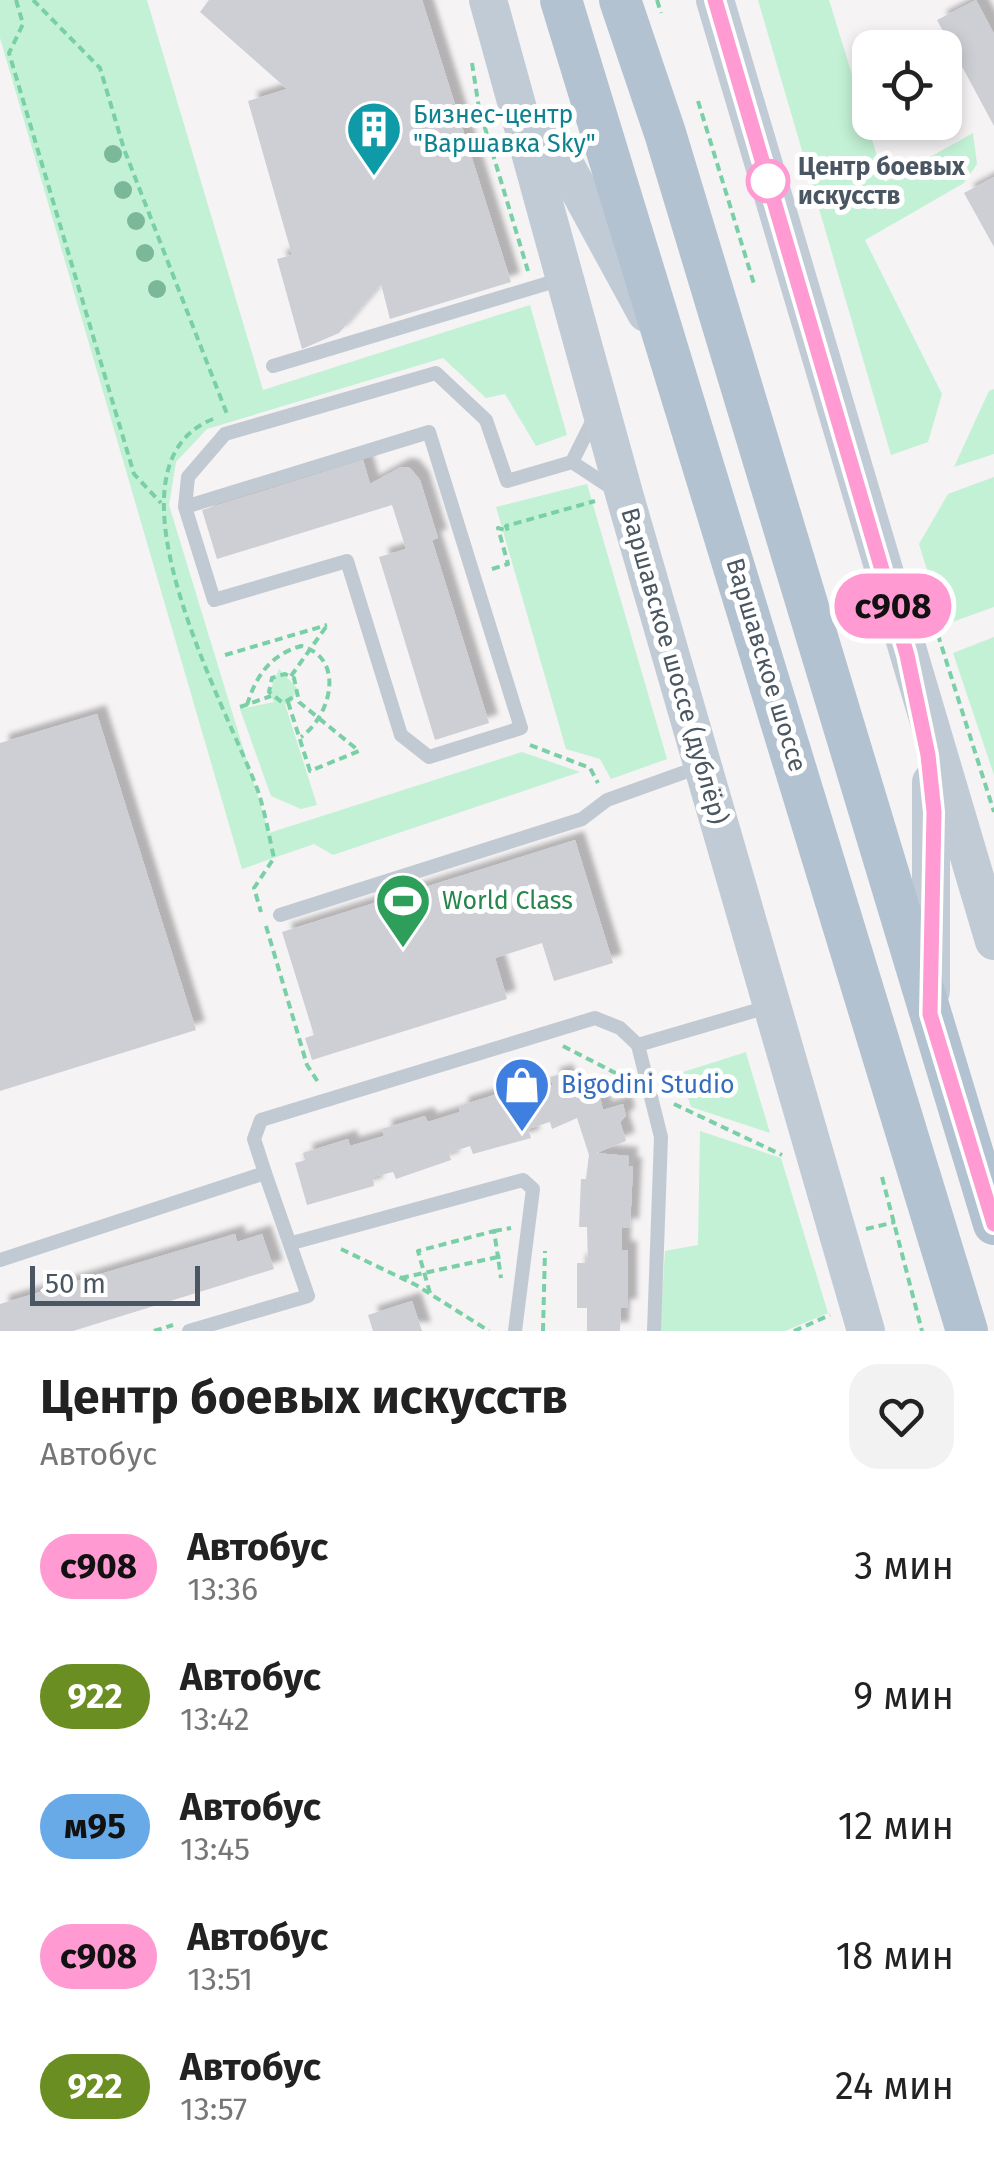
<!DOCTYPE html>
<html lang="ru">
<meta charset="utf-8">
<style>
:root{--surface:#fff;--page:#f2f2f2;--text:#222;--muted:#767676}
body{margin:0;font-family:"Fira Sans",sans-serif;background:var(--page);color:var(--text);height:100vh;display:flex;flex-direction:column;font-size:38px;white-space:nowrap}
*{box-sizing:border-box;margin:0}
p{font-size:32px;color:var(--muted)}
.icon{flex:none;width:55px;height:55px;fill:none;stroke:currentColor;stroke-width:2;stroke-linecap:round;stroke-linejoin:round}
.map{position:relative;height:1331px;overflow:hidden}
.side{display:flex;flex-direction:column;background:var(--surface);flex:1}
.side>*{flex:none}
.badge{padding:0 20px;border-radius:32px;font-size:35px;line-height:65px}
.buttons{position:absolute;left:852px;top:30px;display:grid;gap:20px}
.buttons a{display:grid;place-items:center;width:110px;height:110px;border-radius:20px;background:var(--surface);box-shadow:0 5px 15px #0003;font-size:50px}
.scale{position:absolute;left:30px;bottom:25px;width:170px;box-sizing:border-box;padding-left:10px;border:5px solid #4a5661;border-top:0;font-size:28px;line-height:35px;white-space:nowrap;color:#4a5661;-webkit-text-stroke:8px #fff;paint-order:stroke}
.map>.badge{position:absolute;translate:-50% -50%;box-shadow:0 0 0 5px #fff}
.round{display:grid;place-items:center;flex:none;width:105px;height:105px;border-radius:30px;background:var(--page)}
.headline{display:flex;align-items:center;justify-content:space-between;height:170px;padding:0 40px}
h1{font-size:48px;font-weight:700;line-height:75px}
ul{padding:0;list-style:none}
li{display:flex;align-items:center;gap:30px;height:130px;padding:0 40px}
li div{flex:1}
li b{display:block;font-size:38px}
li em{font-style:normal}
li .badge{min-width:110px;font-weight:700;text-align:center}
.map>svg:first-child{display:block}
.green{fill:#c3f1d5}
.building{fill:#cdcfd5;filter:url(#shadow)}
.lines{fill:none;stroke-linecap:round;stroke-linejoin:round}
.path{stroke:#7ad0a6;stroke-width:4;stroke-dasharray:8 5;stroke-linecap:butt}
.service{stroke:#c1cad2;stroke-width:14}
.secondary{stroke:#c1cbd6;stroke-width:38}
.primary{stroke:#b3c2d1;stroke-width:42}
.tree{fill:#7bb799}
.line-casing{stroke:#fff;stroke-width:22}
.line{stroke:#ff9ad2;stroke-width:15}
.stop-dot{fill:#fff;stroke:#ff9ad2;stroke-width:5}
.labels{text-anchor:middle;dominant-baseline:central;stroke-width:10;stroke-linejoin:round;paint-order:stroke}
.culture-label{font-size:25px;fill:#0d838f;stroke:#fff;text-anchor:start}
.stop-label{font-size:25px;font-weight:bold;fill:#4a5661;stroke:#fff;text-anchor:start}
.street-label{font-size:25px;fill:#4a5661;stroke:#fff}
.leisure-label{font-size:25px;fill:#27864d;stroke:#fff;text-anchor:start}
.shop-label{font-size:25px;fill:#366cbe;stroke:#fff;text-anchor:start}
</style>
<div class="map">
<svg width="994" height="1331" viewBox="0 0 994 1331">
<defs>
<filter id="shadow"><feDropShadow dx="9" dy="-9" stdDeviation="2.5" flood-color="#0004"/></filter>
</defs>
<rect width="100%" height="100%" fill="#f5f3f3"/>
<g class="green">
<path d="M0,0H147L263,390L530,305L567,435L536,446L505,394L486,398L443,358L207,429L176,462L169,505L269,833L522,752L580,772L333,855L314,844L242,869L0,38Z"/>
<path d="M758,0H829L885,182L973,133L977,164L964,183L865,240L942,394L928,442L891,455Z"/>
<path d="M994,389V454L954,467L989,391Z"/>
<path d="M994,477V607L944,625L919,544L948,494Z"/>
<path d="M587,484L667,759L611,779L600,759L566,749L496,507Z"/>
<path d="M994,637V775L953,653Z"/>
<path d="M279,669L297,688L292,702L285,704L317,805L301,809L271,796L240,709L274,702L269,693Z"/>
<path d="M746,1052V1053L770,1133L691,1107L680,1073Z"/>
<path d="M700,1131L781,1158L828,1313L785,1331H660L665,1251L698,1245Z"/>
</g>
<g class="building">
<path d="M209,0H422L511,282L390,319L381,284L339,333L302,349L277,259L292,255L248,101L287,89L200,12Z"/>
<path d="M976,0L994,34V126L937,20Z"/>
<path d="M994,177V247L964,193Z"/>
<path d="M363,460L370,484L401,467L410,468L420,480L438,538L432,540L489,723L435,740L379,557L406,549L392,505L217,559L202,510Z"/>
<path d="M97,714L196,1030L0,1091V743Z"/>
<path d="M575,840L613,963L554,981L542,943L495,958L507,999L312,1060L305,1038L314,1035L282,932Z"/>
<path d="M564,1073L571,1093L597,1085L603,1110L623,1104L626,1116L620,1122L626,1141L596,1153L629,1156L628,1166H633L630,1228L622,1227V1250H628V1308H621L620,1331H587V1308H577V1263H588L587,1227H579L581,1179H586L589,1155L577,1118L552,1129L550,1122L528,1129L531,1138L473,1154L470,1146L449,1153L451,1160L396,1179L393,1172L373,1177L374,1186L307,1205L295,1163L305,1160L303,1153L348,1139L350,1146L384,1136L382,1129L425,1116L428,1122L460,1112L459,1106L504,1092L506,1099L553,1085L550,1077Z"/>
<path d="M235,1234L237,1242L262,1234L274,1269L73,1331H0V1304Z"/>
<path d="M412,1301L422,1331H373L368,1315Z"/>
</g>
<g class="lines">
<g class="path">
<path d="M16,0L23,24L9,53L134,474L161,503"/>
<path d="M33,0L100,68L124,149L227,414"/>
<path d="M657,0L661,13"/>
<path d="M472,63L479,108L528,271"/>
<path d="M698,101L754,284"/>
<path d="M213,419C92,467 229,712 258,791C265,812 269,836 274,858L254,888L261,912"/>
<path d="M492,569L508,564L498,528L508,531L506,526L595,501"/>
<path d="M926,597L994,812"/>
<path d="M225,655L327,625"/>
<path d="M291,676L326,627"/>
<path d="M288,702L310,771L359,751L299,702L294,678L285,674L272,678L269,692L283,703L295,696"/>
<path d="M247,705C256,676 270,655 301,646C346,658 331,716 301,737"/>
<path d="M240,707L271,696"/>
<path d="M530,745L590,768L598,783"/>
<path d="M266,926L307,1065L318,1082"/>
<path d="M563,1046L625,1078"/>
<path d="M674,1104L782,1155"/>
<path d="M882,1177L922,1331"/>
<path d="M866,1229L895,1222"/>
<path d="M494,1231L511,1228"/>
<path d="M341,1249L416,1285L489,1331"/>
<path d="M401,1278L498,1257L501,1278"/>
<path d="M430,1293L418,1251L494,1231L498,1257L505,1256"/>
<path d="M154,1331L173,1325"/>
<path d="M543,1331L545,1251"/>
<path d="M794,1331L830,1315"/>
</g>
<g class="service">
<path d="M273,366L562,279"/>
<path d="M572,462L613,489"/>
<path d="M185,507L429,432L521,728L429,757L401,735L347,561L214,600L185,507L188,477L225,434L436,373L486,420L507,481L572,462L595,416"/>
<path d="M280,915L582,819L607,800L702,766"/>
<path d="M638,1045L661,1137L654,1331"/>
<path d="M292,1243L523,1180L533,1189L515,1331"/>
<path d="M0,1260L265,1173L254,1139L261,1120L595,1018L620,1028L638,1045L771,1006"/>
<path d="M189,1331L308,1296L265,1173"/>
</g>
<g class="secondary">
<path d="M488,0L625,497L866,1331"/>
<path d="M715,0L994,941"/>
<path d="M543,124L646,313"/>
<path d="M931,991V782"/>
</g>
<g class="primary">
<path d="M561,0L967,1331"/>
<path d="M620,0L665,133L994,1224"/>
</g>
</g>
<g class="tree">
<circle cx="113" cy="154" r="9"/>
<circle cx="123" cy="190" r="9"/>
<circle cx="136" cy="221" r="9"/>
<circle cx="145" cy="253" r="9"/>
<circle cx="157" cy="289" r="9"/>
</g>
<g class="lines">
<g class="line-casing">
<path id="line" d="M715,0L907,655L928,755L934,812L930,1014L994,1224"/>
</g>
<use href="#line" class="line"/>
</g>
<defs>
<g id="building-pin" transform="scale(2.875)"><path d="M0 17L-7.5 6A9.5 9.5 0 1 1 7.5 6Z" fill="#0f9aa8" stroke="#fff"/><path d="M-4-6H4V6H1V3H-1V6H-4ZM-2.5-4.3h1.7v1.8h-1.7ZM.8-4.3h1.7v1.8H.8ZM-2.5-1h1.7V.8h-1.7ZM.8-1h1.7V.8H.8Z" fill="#fff"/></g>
<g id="stadium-pin" transform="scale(2.875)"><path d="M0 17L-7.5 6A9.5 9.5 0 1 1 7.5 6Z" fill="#2e9e5b" stroke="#fff"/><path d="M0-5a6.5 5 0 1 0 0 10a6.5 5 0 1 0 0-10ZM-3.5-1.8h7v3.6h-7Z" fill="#fff"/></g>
<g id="shop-pin" transform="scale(2.875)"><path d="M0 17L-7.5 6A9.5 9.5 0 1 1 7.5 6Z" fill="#3f7fe0" stroke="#fff"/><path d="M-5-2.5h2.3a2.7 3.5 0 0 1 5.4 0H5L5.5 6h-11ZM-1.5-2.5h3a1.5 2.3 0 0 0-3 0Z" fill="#fff"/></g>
</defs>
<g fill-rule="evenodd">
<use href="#building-pin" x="374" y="129"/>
<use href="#stadium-pin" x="403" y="901"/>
<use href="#shop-pin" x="522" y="1085"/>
</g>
<circle class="stop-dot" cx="768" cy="181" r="20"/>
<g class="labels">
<g class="culture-label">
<text x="413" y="115">Бизнес-центр<tspan x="413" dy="29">"Варшавка Sky"</tspan></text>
</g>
<g class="stop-label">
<text x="798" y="167">Центр боевых<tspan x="798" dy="29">искусств</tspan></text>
</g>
<g class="street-label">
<text transform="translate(766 665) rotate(73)">Варшавское шоссе</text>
<text transform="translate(674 666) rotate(74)">Варшавское шоссе (дублёр)</text>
</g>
<g class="leisure-label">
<text x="442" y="901">World Class</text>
</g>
<g class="shop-label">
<text x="561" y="1085">Bigodini Studio</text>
</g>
</g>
</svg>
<div class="buttons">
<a><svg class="icon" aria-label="locate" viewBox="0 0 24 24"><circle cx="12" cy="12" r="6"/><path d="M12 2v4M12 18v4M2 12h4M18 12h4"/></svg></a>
</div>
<div class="scale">50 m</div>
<b class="badge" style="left:893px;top:606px;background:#ff9ad2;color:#111">с908</b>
</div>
<section class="side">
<div class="headline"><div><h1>Центр боевых искусств</h1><p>Автобус</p></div><a class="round"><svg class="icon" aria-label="heart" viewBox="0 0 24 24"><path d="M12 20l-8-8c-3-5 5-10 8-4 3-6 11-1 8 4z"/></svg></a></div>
<ul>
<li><span class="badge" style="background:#ff9ad2;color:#111">с908</span><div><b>Автобус</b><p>13:36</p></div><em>3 мин</em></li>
<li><span class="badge" style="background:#6b8e23;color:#fff">922</span><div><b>Автобус</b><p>13:42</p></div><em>9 мин</em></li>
<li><span class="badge" style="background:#68aae7;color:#111">м95</span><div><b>Автобус</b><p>13:45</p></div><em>12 мин</em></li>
<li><span class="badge" style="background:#ff9ad2;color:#111">с908</span><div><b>Автобус</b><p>13:51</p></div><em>18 мин</em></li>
<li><span class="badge" style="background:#6b8e23;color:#fff">922</span><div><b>Автобус</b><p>13:57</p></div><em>24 мин</em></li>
</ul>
</section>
